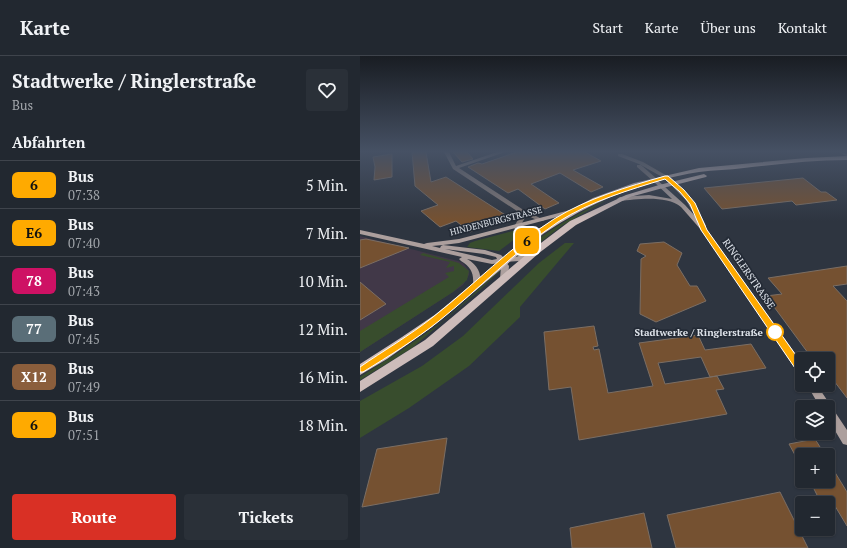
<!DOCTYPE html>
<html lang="de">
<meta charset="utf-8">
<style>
:root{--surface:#222830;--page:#2a3038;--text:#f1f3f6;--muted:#a2a6ab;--line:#3f444c;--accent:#d93025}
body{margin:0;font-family:"PT Serif",serif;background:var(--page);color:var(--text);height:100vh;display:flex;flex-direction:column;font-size:15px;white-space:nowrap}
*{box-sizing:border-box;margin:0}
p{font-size:13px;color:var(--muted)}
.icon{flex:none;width:22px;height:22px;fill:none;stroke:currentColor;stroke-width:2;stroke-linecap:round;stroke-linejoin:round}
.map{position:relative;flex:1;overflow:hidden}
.drawer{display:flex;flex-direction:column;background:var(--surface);width:360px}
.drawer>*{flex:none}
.badge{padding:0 8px;border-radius:6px;font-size:14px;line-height:26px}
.controls{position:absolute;left:435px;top:296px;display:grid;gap:8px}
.controls a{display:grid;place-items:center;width:40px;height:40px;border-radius:4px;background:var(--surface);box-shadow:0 1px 3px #0004,0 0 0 1px var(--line);font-size:20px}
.map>.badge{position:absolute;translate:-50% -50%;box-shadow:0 0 0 2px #fff}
h2{padding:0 12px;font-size:15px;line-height:36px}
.round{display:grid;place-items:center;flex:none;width:42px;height:42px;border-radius:4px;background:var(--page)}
.head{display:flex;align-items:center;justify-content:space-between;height:68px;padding:0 12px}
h1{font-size:19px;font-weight:800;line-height:30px}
.primary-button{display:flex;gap:8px;margin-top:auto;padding:8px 12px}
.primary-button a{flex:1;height:46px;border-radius:4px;background:var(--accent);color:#fff;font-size:16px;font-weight:800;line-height:46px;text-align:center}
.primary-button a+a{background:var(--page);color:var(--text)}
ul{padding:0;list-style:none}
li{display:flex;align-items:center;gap:12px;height:48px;padding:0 12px;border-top:1px solid var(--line)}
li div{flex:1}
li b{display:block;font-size:15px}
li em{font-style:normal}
li .badge{min-width:44px;font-weight:700;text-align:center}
header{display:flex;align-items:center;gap:24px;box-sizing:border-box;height:56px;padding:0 20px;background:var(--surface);border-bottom:1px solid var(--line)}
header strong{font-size:19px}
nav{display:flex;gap:22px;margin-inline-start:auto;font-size:14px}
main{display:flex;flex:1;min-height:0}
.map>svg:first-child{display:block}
.commercial{fill:#413848}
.green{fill:#384d2d}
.building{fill:#755131;stroke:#7b6e64}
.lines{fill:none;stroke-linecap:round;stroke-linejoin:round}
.street{fill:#817978;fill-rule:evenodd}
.secondary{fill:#ac9f9d;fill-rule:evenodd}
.primary{fill:#cdbcba;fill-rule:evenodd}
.line{fill:#fa0;stroke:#fff}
.stop-dot{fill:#fff;stroke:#fa0;stroke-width:2}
.labels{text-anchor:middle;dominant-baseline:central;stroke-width:3.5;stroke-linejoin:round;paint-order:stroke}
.far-street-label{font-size:9px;fill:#dee3ea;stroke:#242b36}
.street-label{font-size:10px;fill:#dee3ea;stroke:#242b36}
.stop-label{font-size:10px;font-weight:bold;fill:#dee3ea;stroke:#242b36;text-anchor:end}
</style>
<header>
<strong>Karte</strong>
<nav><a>Start</a><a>Karte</a><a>Über uns</a><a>Kontakt</a></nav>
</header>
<main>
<section class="drawer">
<div class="head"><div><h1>Stadtwerke / Ringlerstraße</h1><p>Bus</p></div><a class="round"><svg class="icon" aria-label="heart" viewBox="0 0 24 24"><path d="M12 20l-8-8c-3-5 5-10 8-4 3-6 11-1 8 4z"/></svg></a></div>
<h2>Abfahrten</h2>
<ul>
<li><span class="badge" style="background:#fa0;color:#111">6</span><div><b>Bus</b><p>07:38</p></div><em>5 Min.</em></li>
<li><span class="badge" style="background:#fa0;color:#111">E6</span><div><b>Bus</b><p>07:40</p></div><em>7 Min.</em></li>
<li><span class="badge" style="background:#ce1164;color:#fff">78</span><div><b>Bus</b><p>07:43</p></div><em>10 Min.</em></li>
<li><span class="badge" style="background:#5a6e78;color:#fff">77</span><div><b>Bus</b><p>07:45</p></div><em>12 Min.</em></li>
<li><span class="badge" style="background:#8b5e3c;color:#fff">X12</span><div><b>Bus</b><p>07:49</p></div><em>16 Min.</em></li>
<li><span class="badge" style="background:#fa0;color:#111">6</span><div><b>Bus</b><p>07:51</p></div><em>18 Min.</em></li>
</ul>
<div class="primary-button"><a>Route</a><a>Tickets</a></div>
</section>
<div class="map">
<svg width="487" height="492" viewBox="0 0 487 492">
<rect width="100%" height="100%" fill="#2e3540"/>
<path class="commercial" d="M0,180L98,205L103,207L109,215V219L103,229L93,236L0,296Z"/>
<g class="green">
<path d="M244,145H245L203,169L169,195L155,201C183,178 211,160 244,145Z"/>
<path d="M172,170L139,195L107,191L110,187L115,185Z"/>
<path d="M205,187H214L160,251V261L109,310L49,352L0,382V345L62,310L103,280L179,207Z"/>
<path d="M63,197L99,207L109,215L107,224L93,236L0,296V275L89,221L85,217L94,215V210L86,212L90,206L60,199Z"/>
<path d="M140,214H141L120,234L52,292L0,324V321L39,296L82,266Z"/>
</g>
<g class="building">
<path d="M52,96H66L71,126L86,121L147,160L110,176L96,165L80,171L61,155L78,149L55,130Z"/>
<path d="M93,96H107L113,103L102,106Z"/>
<path d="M157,96H225L241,105L213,114L243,131L231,136L200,117L171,128L199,147L185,153L158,133L148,137L108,111L118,107L122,108Z"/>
<path d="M32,98V121L14,124L15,111L13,101Z"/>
<path d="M443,122L461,136H466L477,144L436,149L432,145L362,153L344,132Z"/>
<path d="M6,183L49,192L0,212V184Z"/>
<path d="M304,186L322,197L317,209L330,230H337L346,245L296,266L280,258L281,203L286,200L277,195L280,188Z"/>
<path d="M487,210V228L473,230L487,245V342L468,317V303H457L455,300L451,301L406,240L422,238L408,222Z"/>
<path d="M0,226L26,248L0,264Z"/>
<path d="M234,270L238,290L233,291L234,294L239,293L248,337L293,330L279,287L338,279L345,294L391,288L406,312L350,321L341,301L298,307L305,328L357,320L364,333L356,334L367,358L219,384L211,331L189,334L184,276Z"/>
<path d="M87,382L79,437L2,451L17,393Z"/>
<path d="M455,383L465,399H435L429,388Z"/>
<path d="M468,405L487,436V470L472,445L461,447L450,425H468Z"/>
<path d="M420,436L448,492H316L307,459Z"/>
<path d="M284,457L292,492H212L210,472Z"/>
</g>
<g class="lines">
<g class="street">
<path d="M84,96H89L96,110L137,96H145L99,112L162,153L184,164L183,165H179L164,158L165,162L160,170H156L155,169L159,162L157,155L93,113Z"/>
<path d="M480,96L487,98V101Z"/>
<path d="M258,98H262L283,106L309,121L304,122L279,108L258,100Z"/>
<path d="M277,109H281L297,123V125H293L277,111Z"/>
</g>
<g class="secondary">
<path d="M304,120H308C325,134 337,150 346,170L345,171L442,307V319L439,318L342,175L321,151C307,139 277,143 260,145L257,143L260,141L289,139L312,143L293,125L292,124L295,122L325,149L336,161L326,144L304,122Z"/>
<path d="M214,153L217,155L216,156L99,187L83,189L125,194L141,199L144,202L156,201L174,194L177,196L159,205L146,206L149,210L148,223L144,225L140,223L141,210L140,207L132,208L107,203C118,209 121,217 121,229L117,232L113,229C114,217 111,211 101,205L99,203L102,201L0,178V174L64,188L67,187L99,183ZM83,189L81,190L80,192L72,190ZM85,193L124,198L136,201L137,203L132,204Z"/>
<path d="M447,329H457L487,374V389L483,388L468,363V351H460Z"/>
</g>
<g class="primary">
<path d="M487,100V104C453,104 419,108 384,112C369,114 354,114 339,116C282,125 230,146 183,178L72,271L27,303L0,319V308L42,281L76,258L177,174L195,163L233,142L274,127L339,112L446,102Z"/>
<path d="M344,118L347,120L346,121L303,132L270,141L216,169L179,197L73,290L0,336V325L65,284L173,193L210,165L266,139L299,129Z"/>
</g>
</g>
<linearGradient id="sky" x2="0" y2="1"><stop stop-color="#191d23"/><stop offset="0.58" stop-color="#465164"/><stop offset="1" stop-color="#465164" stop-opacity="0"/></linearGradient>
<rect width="487" height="165" fill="url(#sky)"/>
<path class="line" d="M305,120H308L324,134L335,147L347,174L445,312L447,315L445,318H439L341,174L330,148L320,136L305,123C269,134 231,145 198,166C155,195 119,233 79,265C55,284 29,300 3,316H0V311C23,295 49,280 73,261C114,229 150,191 194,163C228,142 267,131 305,120Z"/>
<circle class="stop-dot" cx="415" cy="276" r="8"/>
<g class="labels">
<g class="far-street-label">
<text transform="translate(136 165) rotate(-14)">HINDENBURGSTRASSE</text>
</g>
<g class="street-label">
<text transform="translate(389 218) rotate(55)">RINGLERSTRASSE</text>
</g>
<g class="stop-label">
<text x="403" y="276">Stadtwerke / Ringlerstraße</text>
</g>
</g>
</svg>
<div class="controls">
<a><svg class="icon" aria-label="locate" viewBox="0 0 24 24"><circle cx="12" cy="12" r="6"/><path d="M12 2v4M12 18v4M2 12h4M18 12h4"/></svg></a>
<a><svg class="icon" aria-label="layers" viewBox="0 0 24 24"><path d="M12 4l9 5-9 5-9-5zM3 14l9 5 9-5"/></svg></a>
<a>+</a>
<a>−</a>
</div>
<b class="badge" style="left:167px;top:185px;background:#fa0;color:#111">6</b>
</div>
</main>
